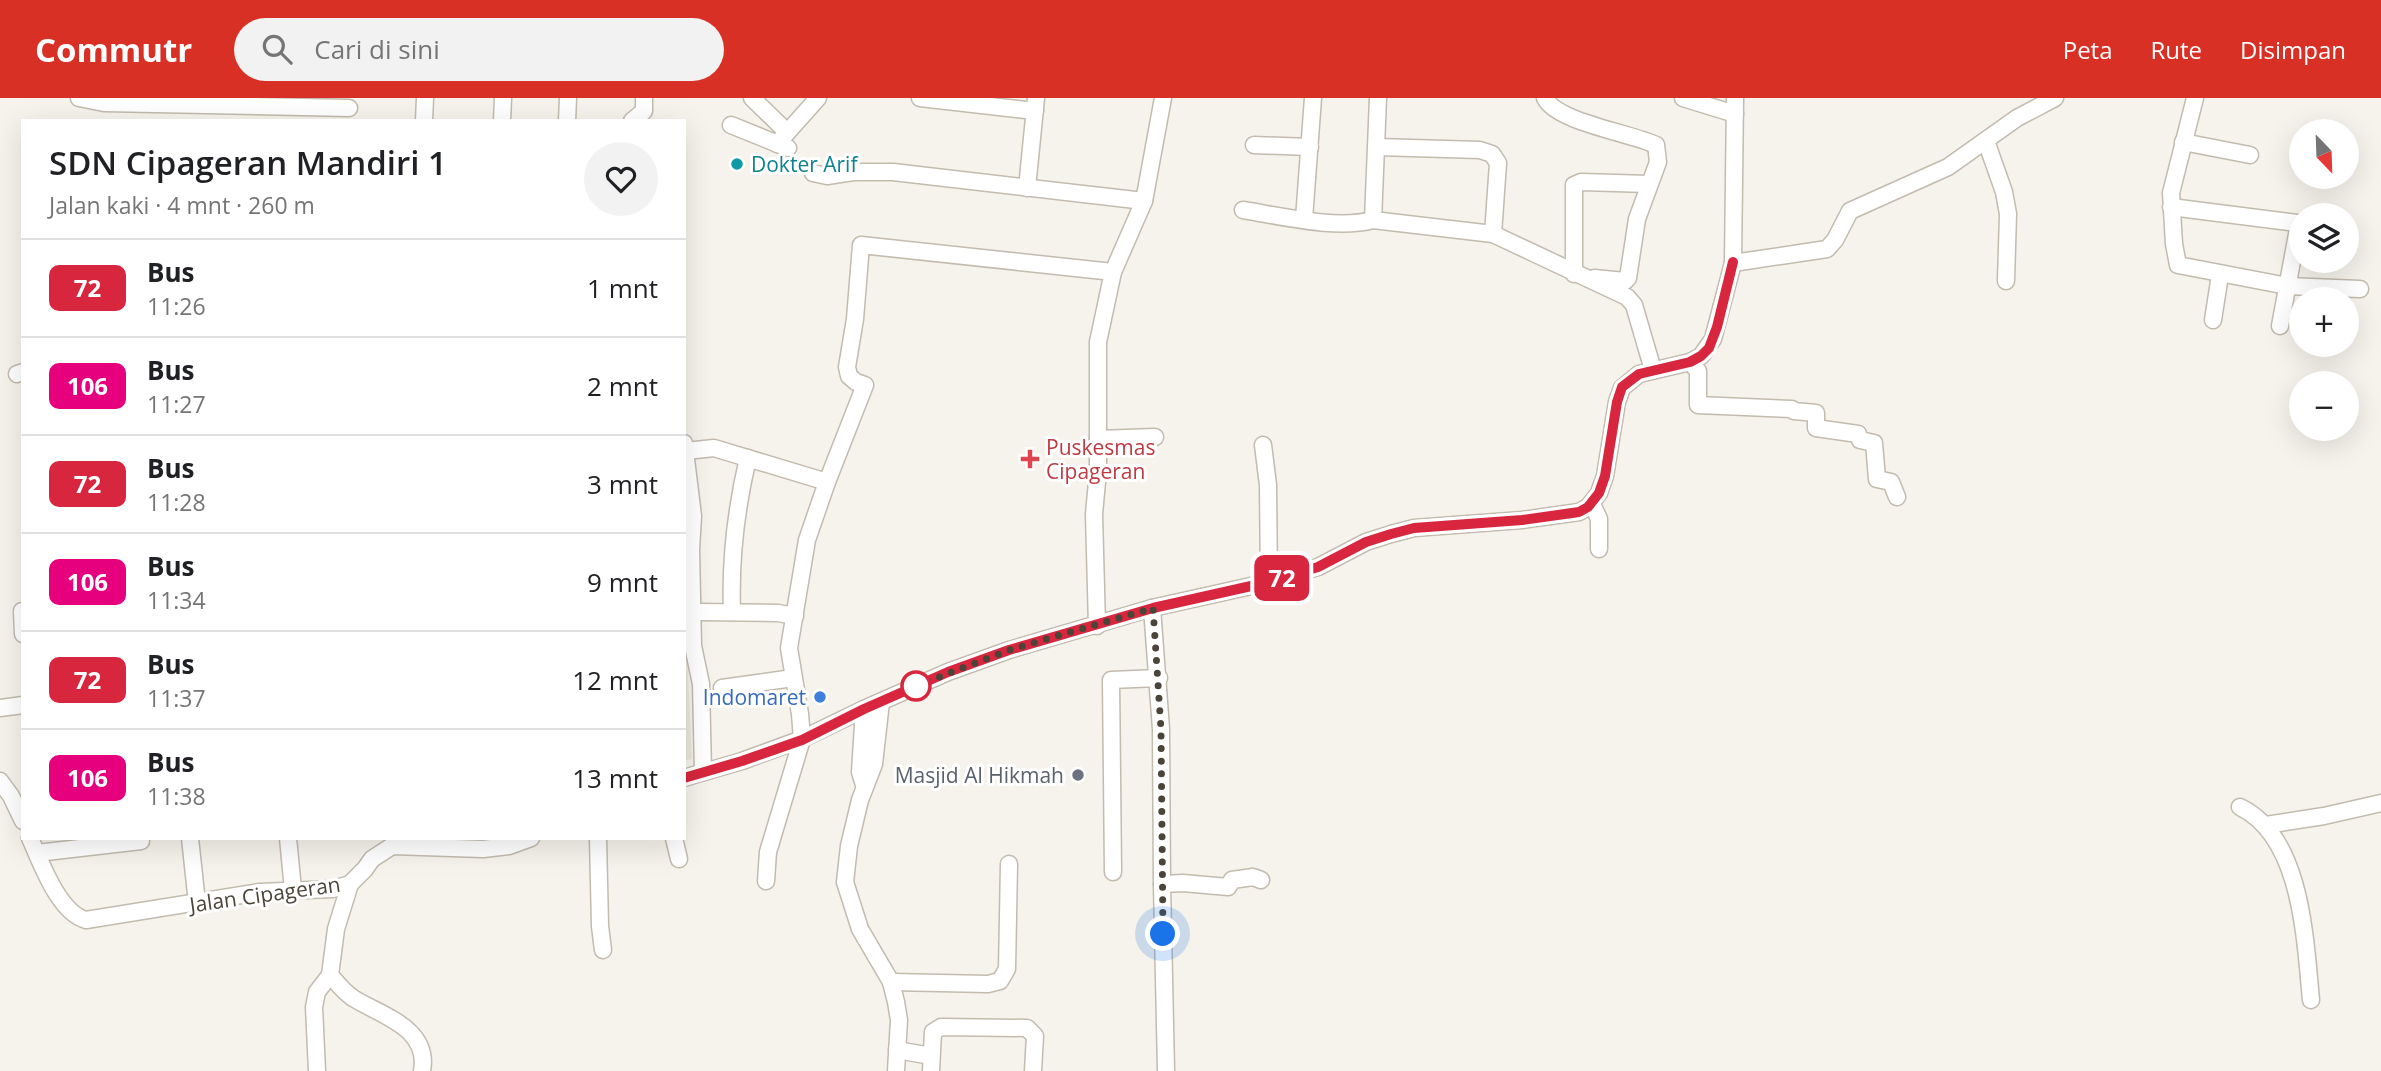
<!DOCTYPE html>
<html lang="id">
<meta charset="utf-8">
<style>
:root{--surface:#fff;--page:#f2f2f2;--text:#202124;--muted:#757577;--line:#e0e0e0;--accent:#d93025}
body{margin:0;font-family:"Open Sans",sans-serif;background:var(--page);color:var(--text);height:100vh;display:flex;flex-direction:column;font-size:26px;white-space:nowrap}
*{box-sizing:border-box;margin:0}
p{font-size:23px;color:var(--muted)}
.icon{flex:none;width:38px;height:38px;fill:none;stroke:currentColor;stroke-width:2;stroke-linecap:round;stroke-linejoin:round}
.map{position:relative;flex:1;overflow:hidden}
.details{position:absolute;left:21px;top:21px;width:665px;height:721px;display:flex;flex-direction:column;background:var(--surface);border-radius:0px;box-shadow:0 7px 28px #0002}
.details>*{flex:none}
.badge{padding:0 14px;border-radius:10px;font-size:24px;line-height:46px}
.needle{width:46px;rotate:157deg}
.controls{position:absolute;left:2289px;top:21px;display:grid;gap:14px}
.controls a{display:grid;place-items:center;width:70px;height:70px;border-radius:50%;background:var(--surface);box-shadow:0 7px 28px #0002;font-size:35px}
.you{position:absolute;width:35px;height:35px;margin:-18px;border:5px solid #fff;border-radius:50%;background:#1a73e8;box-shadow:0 0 0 10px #1a73e833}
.map>.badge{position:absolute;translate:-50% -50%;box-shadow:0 0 0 4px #fff}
.round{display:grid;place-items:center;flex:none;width:74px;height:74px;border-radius:37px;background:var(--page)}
.overview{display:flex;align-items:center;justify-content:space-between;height:119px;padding:0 28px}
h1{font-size:33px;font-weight:600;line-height:52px}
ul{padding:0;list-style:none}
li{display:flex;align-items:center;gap:21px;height:98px;padding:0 28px;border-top:2px solid var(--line)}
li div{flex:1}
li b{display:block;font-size:26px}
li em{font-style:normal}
li .badge{min-width:77px;font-weight:700;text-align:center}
header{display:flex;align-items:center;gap:42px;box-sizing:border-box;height:98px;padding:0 35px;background:var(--accent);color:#fff}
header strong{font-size:33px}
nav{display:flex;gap:38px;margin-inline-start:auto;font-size:24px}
.search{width:490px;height:63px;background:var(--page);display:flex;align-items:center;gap:18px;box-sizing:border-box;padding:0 24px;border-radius:38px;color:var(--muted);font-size:26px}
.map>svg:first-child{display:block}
.residential{fill:#eae5da}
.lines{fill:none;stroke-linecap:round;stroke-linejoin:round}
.minor-casing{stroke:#c2bbae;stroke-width:19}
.minor{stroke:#fff;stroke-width:16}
.line-casing{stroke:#fff;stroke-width:16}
.line{stroke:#d7263d;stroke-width:10}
.walk{stroke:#4b4439;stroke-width:7;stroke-dasharray:0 12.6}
.culture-dot{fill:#0f9aa8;stroke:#fff;stroke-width:2.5}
.health-dot{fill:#e0444e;stroke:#fff;stroke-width:2.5}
.stop-dot{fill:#fff;stroke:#d7263d;stroke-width:3.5}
.shop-dot{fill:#3f7fe0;stroke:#fff;stroke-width:2.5}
.worship-dot{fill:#6b7280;stroke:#fff;stroke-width:2.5}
.labels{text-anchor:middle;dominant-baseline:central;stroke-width:6;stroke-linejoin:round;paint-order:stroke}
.culture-label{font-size:21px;fill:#0d838f;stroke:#fff;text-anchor:start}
.health-label{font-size:21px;fill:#be3a42;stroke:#fff;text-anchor:start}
.shop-label{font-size:21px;fill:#366cbe;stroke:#fff;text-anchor:end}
.worship-label{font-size:21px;fill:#5b616d;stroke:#fff;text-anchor:end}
.street-label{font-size:21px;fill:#4b4439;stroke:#fff}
</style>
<header>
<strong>Commutr</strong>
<div class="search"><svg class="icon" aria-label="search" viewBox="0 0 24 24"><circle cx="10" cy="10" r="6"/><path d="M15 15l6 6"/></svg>Cari di sini</div>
<nav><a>Peta</a><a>Rute</a><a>Disimpan</a></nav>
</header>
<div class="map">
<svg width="2381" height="973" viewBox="0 0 2381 973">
<rect width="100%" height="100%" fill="#f6f3ec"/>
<path class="residential" d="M684,555H687L692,661L684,663Z"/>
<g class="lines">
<g class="minor-casing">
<g id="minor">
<path d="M79,0L104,5L349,10"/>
<path d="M752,0L786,33"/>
<path d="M920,0L1035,13"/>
<path d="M1545,0C1556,24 1631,35 1656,47L1658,64L1637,121L1628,180L1625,183L1594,180"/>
<path d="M1683,0L1735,16"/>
<path d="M2195,0L2171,95L2174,146L2178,167L2287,188L2360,191"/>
<path d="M424,23L425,0"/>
<path d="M502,23L503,0"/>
<path d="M567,23L568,0"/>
<path d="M632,23L644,13V0"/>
<path d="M731,27L788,50"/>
<path d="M1986,43L2004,94L2008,116L2006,183"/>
<path d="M2183,44L2250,57"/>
<path d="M777,46L818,0"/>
<path d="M1254,47L1310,49"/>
<path d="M1377,49L1480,52L1492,56L1498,65L1493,136"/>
<path d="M813,75L827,78L853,74H893L1144,103"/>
<path d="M1027,90L1036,0"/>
<path d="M2171,109L2297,125L2298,131L2280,228"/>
<path d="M1243,112C1281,118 1336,132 1373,122L1493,136L1627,199L1634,207L1653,272"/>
<path d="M1304,121L1313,0"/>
<path d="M1373,122L1378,0"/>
<path d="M1733,165L1827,151L1835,142L1850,113L1948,69L2017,20L2055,0"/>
<path d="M1574,176V87L1581,84L1649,86"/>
<path d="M2213,222L2220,177"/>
<path d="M1690,264L1698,273V307L1792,311L1794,313L1816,315V330L1858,336L1860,342L1874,345L1877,381L1891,384L1897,399"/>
<path d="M17,276L23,274"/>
<path d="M1098,341L1155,339"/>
<path d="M684,345L693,418L691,451L693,548L701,586L703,674"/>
<path d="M1263,347L1268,387L1269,484"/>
<path d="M686,353L714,350L827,384"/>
<path d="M1592,406L1599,421V451"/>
<path d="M1152,510L1161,631L1162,786L1166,973"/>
<path d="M22,513L23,536"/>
<path d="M732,513C730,461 736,411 748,360"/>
<path d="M700,514L778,515L795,518"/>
<path d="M1097,528L1094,416L1098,373V244L1113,174L1144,103L1163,0"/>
<path d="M722,590L793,580"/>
<path d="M881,604L874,666L860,702L849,748L845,784L860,831L891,884L896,904L899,922L896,973"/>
<path d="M0,610L23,607"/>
<path d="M684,680L742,663L802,641L864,611L948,574L1009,552L1152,510L1269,484L1318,469L1366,444L1391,436L1414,430L1522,422L1579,414L1588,409L1599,395L1605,378L1617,304L1622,290L1639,276L1690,264L1701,258L1713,241L1733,165L1735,0"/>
<path d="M0,683L11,698L23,723"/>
<path d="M864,687L860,674L864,611"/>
<path d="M2240,709C2302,739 2305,841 2311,902"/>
<path d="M2266,727L2324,718L2381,705"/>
<path d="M30,740C41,765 59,815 86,822L260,794L333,791L350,786L365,771L372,761L392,748L483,751L509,748L531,740"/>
<path d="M190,740L197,805"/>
<path d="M288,740L293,792"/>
<path d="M598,740L600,828L603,852"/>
<path d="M674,740L679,761"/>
<path d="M37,755L141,743"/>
<path d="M1113,774L1111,582L1159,580"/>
<path d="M766,783L768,754L802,641L800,616L789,550L807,442L827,384L865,287L856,284L849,278L847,269L855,221L861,147L1113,174"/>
<path d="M350,786L336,831L330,877C337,885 344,894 353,900C382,918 430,930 422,973"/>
<path d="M1162,786L1183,785L1228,789L1232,782L1253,779L1261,782"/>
<path d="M891,884L988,886L1000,883L1007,871L1009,766"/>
<path d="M897,952L931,958"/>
<path d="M317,973L314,909L317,894L330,877"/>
<path d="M931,973L933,934L941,929L1027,930L1035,938L1033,973"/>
</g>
</g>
<use href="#minor" class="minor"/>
</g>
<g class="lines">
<g class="line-casing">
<path id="line" d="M684,680L742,663L802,642L864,611L948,574L1009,552L1153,510L1269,484L1318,469L1366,444L1391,436L1414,430L1522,422L1579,414L1588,409L1599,395L1605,378L1617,304L1622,289L1639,276L1690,264L1701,258L1709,250L1717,229L1733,164"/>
</g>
<use href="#line" class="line"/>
<path class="walk" d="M916,588L1009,552L1153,510L1161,631L1163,836"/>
</g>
<circle class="culture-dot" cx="737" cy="66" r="7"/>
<path class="health-dot" d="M1026.5 350.5h7v7h7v7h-7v7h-7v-7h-7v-7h7z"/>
<circle class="stop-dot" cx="916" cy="588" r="14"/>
<circle class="shop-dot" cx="820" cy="599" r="7"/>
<circle class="worship-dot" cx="1078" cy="677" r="7"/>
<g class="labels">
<g class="culture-label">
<text x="751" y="66">Dokter Arif</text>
</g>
<g class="health-label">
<text x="1046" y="349">Puskesmas<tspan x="1046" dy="24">Cipageran</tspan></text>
</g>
<g class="shop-label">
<text x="806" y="599">Indomaret</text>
</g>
<g class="worship-label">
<text x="1064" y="677">Masjid Al Hikmah</text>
</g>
<g class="street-label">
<text transform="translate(265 796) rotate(-8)">Jalan Cipageran</text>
</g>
</g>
</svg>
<div class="controls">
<a><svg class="needle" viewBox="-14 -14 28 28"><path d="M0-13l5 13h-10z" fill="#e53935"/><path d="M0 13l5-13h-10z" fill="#757577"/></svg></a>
<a><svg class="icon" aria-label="layers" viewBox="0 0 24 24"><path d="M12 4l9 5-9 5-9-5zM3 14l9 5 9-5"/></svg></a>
<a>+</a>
<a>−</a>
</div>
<div class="you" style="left:1163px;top:836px"></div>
<b class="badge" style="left:1282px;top:480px;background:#d7263d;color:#fff">72</b>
<section class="details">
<div class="overview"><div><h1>SDN Cipageran Mandiri 1</h1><p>Jalan kaki · 4 mnt · 260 m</p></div><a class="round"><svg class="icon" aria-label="heart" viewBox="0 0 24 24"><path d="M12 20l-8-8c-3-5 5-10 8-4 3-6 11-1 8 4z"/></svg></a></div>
<ul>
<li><span class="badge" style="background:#d7263d;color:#fff">72</span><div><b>Bus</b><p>11:26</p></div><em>1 mnt</em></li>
<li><span class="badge" style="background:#e6007e;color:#fff">106</span><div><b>Bus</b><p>11:27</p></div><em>2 mnt</em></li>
<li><span class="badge" style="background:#d7263d;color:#fff">72</span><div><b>Bus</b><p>11:28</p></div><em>3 mnt</em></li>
<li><span class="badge" style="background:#e6007e;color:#fff">106</span><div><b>Bus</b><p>11:34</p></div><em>9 mnt</em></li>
<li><span class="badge" style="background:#d7263d;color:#fff">72</span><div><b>Bus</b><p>11:37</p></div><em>12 mnt</em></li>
<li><span class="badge" style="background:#e6007e;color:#fff">106</span><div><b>Bus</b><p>11:38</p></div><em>13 mnt</em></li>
</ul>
</section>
</div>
